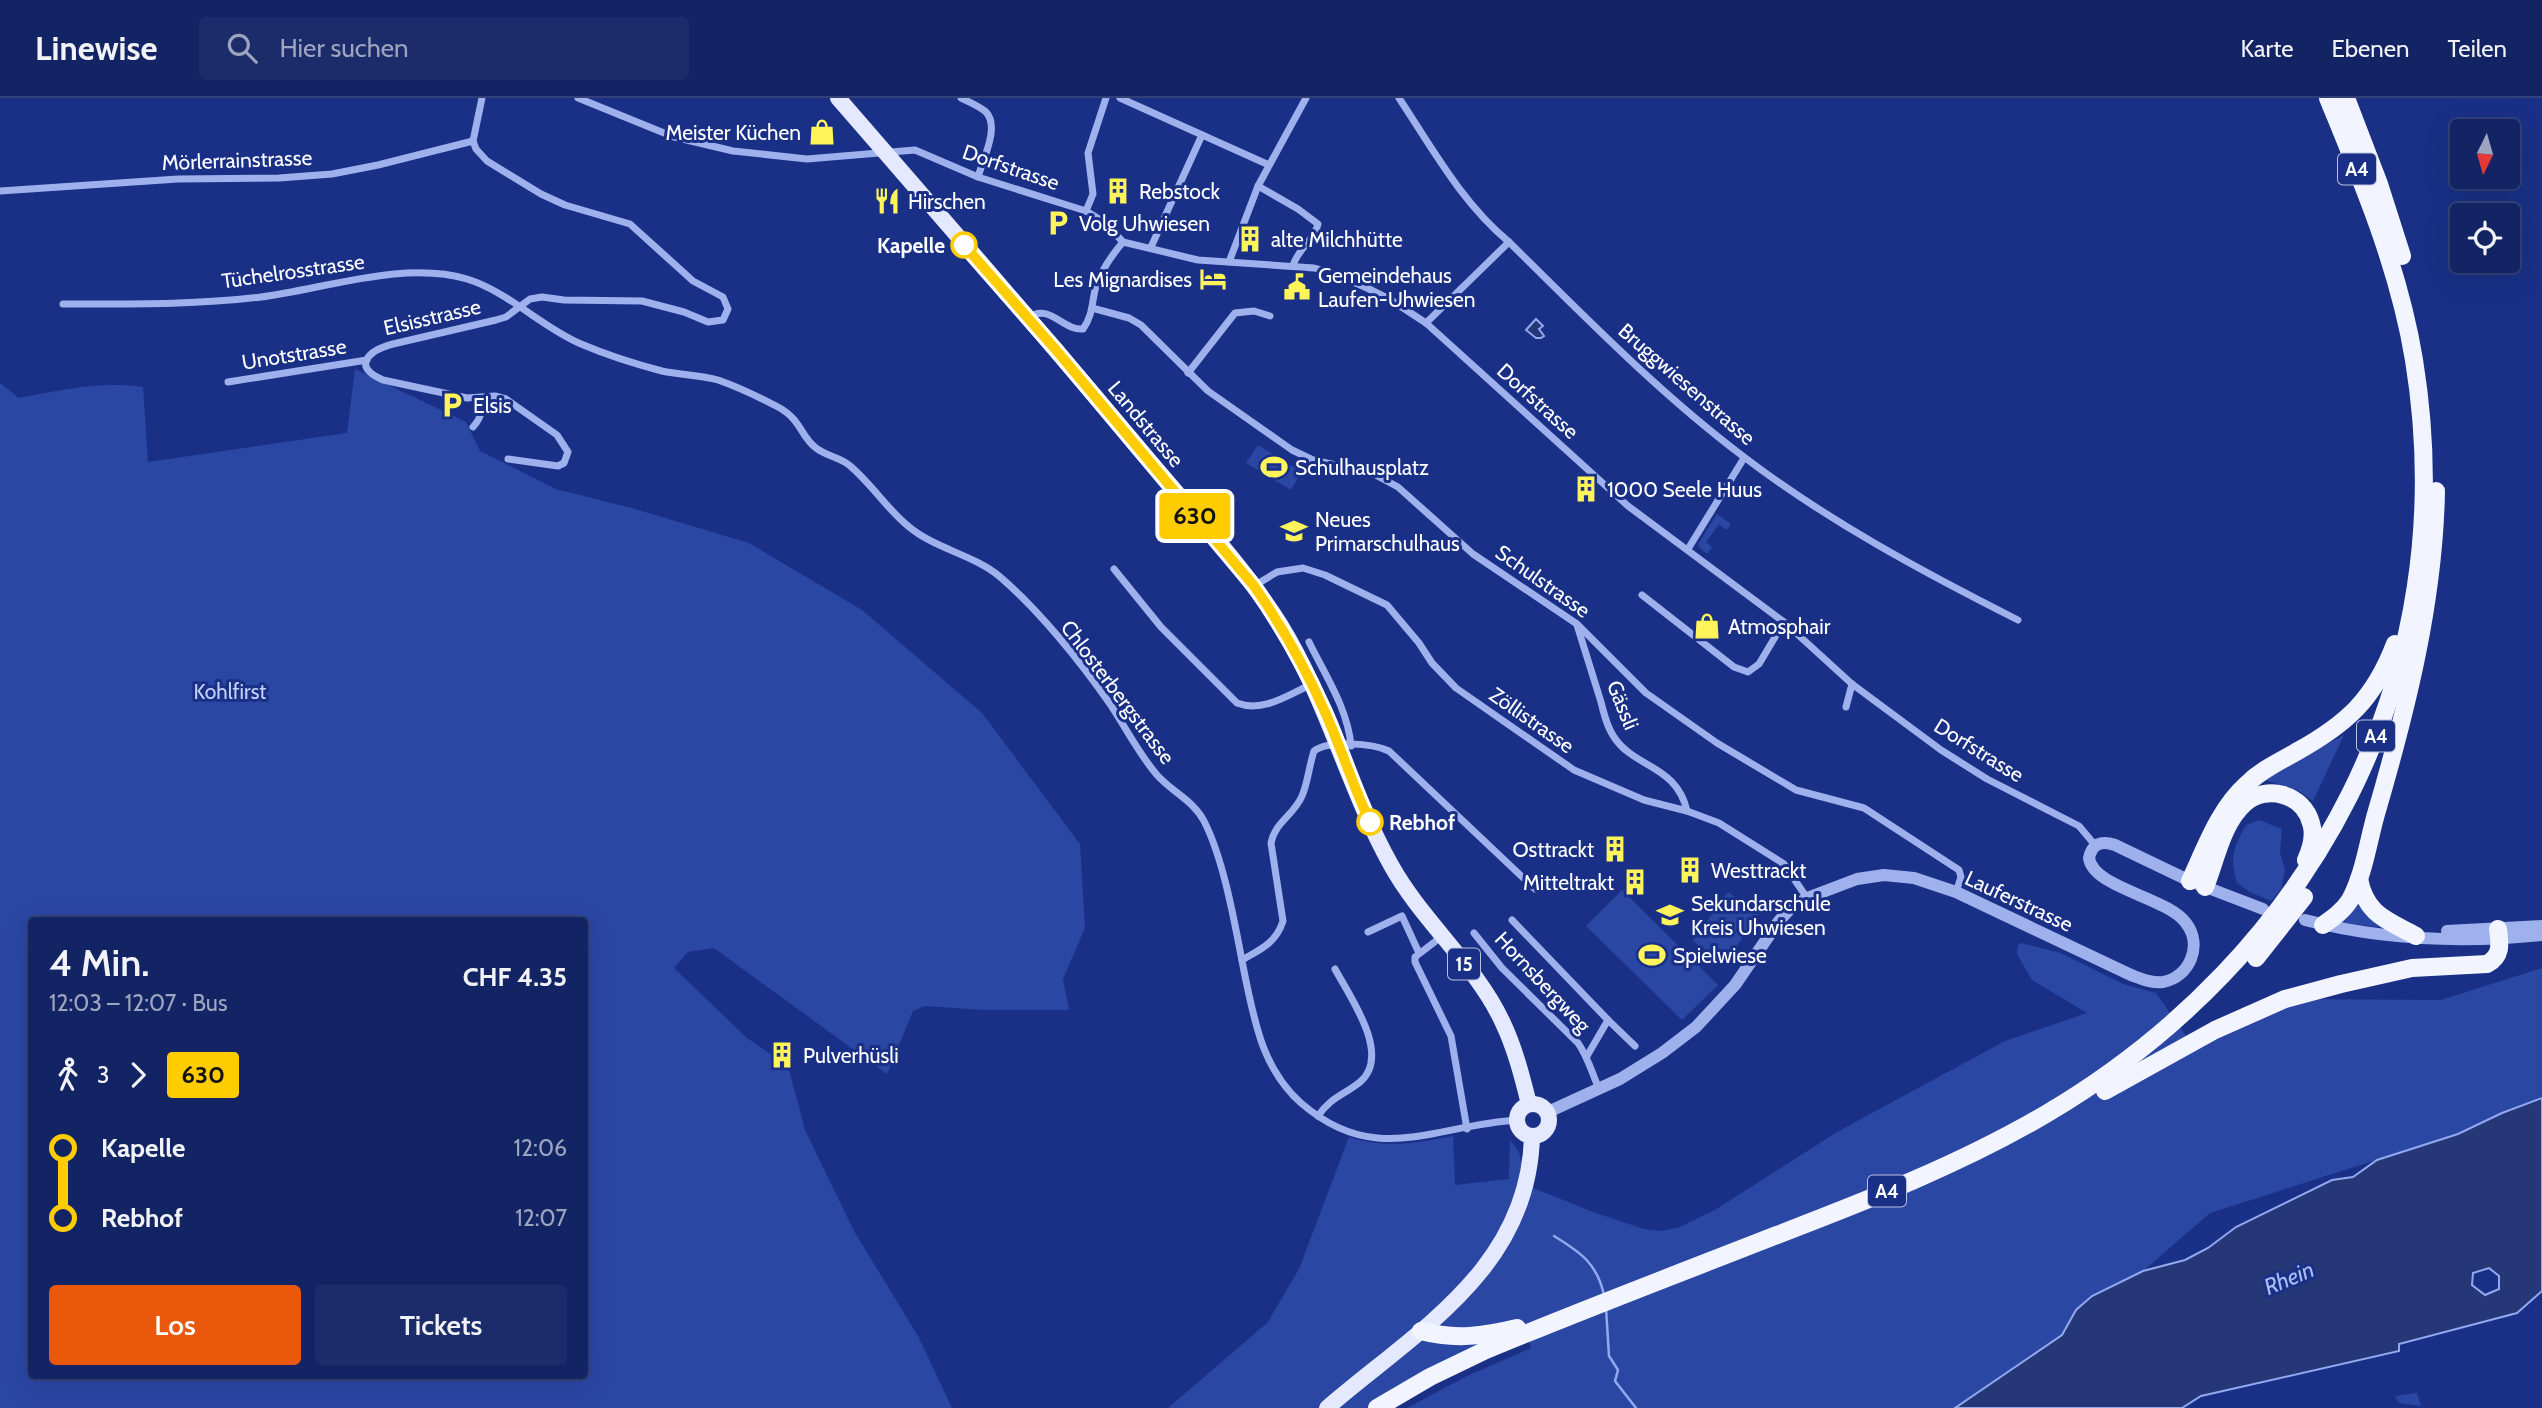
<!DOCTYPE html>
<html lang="de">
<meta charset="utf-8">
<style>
:root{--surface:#132464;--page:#1c2c6a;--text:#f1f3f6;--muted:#9da4bf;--line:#324178;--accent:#ea580c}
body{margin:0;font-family:Cabin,sans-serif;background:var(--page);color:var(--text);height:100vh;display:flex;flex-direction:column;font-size:26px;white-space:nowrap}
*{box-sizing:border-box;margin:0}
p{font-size:23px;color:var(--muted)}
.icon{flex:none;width:38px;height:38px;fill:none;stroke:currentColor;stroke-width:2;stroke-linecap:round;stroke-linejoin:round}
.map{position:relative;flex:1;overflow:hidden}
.drawer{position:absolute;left:28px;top:819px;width:560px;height:462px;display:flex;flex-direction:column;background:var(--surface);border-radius:7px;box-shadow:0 7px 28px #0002,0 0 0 2px var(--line)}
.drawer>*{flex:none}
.badge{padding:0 14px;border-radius:5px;font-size:24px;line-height:46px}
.needle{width:46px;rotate:185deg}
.tools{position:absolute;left:2450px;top:21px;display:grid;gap:14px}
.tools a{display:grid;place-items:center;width:70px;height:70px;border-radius:7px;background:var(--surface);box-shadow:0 7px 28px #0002,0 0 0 2px var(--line);font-size:35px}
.map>.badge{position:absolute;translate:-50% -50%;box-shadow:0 0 0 4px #fff}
.legs{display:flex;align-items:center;gap:10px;height:77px;padding:0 21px;font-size:23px}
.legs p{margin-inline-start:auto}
.head{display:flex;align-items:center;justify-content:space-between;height:119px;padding:0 21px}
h1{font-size:38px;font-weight:600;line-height:52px}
.button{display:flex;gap:14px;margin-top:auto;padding:14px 21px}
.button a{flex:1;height:80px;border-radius:7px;background:var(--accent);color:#fff;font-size:28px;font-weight:600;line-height:80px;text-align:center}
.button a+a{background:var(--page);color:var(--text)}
ul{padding:0 21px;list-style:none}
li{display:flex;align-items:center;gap:24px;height:70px;font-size:26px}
li i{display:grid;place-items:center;width:10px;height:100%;margin:0 9px;background:currentColor}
li i::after{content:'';width:18px;height:18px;margin:-9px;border:5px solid;border-radius:50%;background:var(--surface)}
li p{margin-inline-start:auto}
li:first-child i{background:linear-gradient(#0000 50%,currentColor 0)}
li:last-child i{background:linear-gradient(currentColor 50%,#0000 0)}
header{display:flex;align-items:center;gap:42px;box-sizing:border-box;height:98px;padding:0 35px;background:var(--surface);border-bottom:2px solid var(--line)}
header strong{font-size:33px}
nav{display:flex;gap:38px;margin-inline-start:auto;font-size:24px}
.search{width:490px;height:63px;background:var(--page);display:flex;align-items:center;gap:18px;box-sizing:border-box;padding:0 24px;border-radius:7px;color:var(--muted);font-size:26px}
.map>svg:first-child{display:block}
.green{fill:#2b47a4;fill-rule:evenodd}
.water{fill:#263778;stroke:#92a8ef;stroke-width:2;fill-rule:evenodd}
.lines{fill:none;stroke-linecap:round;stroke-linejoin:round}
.stream{stroke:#92a8ef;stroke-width:2.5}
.minor{stroke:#9fb1ed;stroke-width:7}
.tertiary{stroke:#9fb1ed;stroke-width:12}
.primary{stroke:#e5e9ff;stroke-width:16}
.trunk{stroke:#f2f4ff;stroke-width:18}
.line-1-casing{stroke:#fff;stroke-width:16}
.line-1{stroke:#fc0;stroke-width:10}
.stop-1-dot{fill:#fff;stroke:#fc0;stroke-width:3.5}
.labels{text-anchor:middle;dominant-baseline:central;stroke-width:6;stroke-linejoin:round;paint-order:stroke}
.shield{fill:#193086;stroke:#bac1db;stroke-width:2}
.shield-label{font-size:19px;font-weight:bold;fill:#fff}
.poi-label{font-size:21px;fill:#fff;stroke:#193086;text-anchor:start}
.street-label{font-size:21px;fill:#fff;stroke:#193086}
.stop-label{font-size:21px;font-weight:bold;fill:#fff;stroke:#193086;text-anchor:end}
.park-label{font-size:21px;fill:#c4d1f9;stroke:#193086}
.water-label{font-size:23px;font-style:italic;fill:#abbcf4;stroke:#193086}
</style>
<header>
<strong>Linewise</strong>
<div class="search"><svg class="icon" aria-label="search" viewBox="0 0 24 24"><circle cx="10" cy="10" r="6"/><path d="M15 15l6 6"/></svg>Hier suchen</div>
<nav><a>Karte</a><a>Ebenen</a><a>Teilen</a></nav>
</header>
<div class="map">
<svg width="2542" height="1310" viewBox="0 0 2542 1310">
<rect width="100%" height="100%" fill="#193086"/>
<g class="green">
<path d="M355,271L466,324L480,353L556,391L635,411L749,445L862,512L982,615L1080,746L1085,830L1063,881L1069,912H984L925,908L913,913L887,976L714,850L688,854L674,870L747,940L788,968L805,1032L854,1133L918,1238L952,1310H0V285L19,300C62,292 98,283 143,289L148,364L347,335ZM32,822H584V1278H32Z"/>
<path d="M1258,347L1301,374L1291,392L1246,365Z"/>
<path d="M1717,416L1731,426L1727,432L1719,426L1706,444L1712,449L1707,456L1699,449L1698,446Z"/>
<path d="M2344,637L2313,703L2297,692L2262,681Z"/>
<path d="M2259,722L2282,731L2280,755L2285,772L2281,791L2271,803L2250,794L2237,785C2230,759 2233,750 2246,727Z"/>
<path d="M1622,792L1718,887L1682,922L1586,828Z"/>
<path d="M1728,794L1759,816L1725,865L1693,843Z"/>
<path d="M2357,796L2387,830L2337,824Z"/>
<path d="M2021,845L2061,855L2123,886L2156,895L2191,945L2285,901L2441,902L2542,870V1000L2502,1015L2458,1036L2210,1115L2143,1173L2092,1198L2076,1212L2062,1237L1955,1310H1407L1467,1278L1531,1250L1525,1232L1370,1310H1168L1268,1224L1299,1171L1349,1039C1385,1051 1418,1045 1453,1038L1455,1087L1509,1081L1510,1042L1519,1054L1526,1087L1593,1114L1644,1131L1662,1133L1680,1129L1715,1112L1837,1034L2005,943L2087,915L2032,882L2017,856L2018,847Z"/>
<path d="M2417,1295L2421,1308L2399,1305L2395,1298Z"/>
</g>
<g class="water">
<path d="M1536,221L1543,228L1539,231L1544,238L1541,240H1536L1526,232Z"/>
<path d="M2542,1000V1193L2517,1215L2399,1246V1253L2201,1298L2182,1310H1955L2062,1237L2076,1212L2092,1198L2143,1173L2185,1162L2208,1150L2236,1129L2332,1082L2353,1079L2377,1062L2458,1036L2502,1015ZM2489,1170L2499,1178V1191L2485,1197L2472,1187L2473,1175Z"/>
</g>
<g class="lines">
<g class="stream">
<path d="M1554,1138C1580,1154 1597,1165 1604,1197"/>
<path d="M1606,1210L1609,1258L1618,1272L1615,1283L1636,1310"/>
</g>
<g class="minor">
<path d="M482,0L473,43L476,51L487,63L541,96L565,107L630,126L693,183L723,199L728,211L723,222L708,224L684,214L642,203L564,202L542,199L530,201L506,219L496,222L393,246C370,252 350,268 383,282L467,300L495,298L506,301L557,337L568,354L564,365L558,368L508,361"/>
<path d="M578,0L674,39L733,53L807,61L915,52L978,79L1086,113L1104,124L1123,144L1198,162L1314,170L1332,175L1367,190L1391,202L1426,225L1628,408L1784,524L1852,586L1941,652L1987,681L2079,728L2095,747"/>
<path d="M961,0C969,4 979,8 986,14C1000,29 983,61 978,79"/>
<path d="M1120,0L1269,67"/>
<path d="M1399,0C1432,50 1462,105 1509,144C1584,218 1659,295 1744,359C1828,423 1923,474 2018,522"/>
<path d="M1258,88L1298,111L1318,126C1315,142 1297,151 1293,168"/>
<path d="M0,93L178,81L279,80L332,76L378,67L473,43"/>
<path d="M1086,113L1093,96L1088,55L1106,0"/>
<path d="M1151,149L1202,37"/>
<path d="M1229,164L1258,88L1306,0"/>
<path d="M63,206C129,206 196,207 261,199C324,191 404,162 467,181C509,194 541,229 581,246C607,257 635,266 662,273C681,277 700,277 718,282C738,289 759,299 778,309C802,322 800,338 816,350C826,358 839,359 849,367C871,385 886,410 908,428C935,451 972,456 999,478C1038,511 1081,564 1110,606C1126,630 1139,656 1157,677C1172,694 1193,702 1204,723C1225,764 1236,833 1245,878C1255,926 1263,971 1301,1005C1376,1070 1434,1027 1517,1022"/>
<path d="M1092,210L1129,220L1141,227L1208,293L1292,352L1313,362L1372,375L1398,389L1473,456L1577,526L1646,595L1717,645L1796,692L1864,710L1959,772L1961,779L1956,794"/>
<path d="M1028,220C1049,204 1063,233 1083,231C1093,218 1092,202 1096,188C1102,171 1112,157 1123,144"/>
<path d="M1426,225L1509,144"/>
<path d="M1188,275L1235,215L1254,213L1270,218"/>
<path d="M228,284L367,262"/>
<path d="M473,329C482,319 483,312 478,300"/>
<path d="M1688,451L1744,360"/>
<path d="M1114,471L1161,529L1237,605C1263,615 1288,597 1312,586"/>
<path d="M1254,488L1277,474L1303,470L1325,477L1387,507L1419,545L1432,565L1456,590L1574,672L1644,702L1687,713L1719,725L1784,766L1807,800"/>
<path d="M1642,497L1734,569L1748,574L1759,566L1784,524"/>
<path d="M1577,527C1585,553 1593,578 1601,604C1604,616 1607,629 1614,639C1634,670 1677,667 1687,713"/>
<path d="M1309,544C1325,577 1348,611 1351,648"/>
<path d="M1846,609L1852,586"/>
<path d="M1512,822L1608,922L1587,958"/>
<path d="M1368,834L1402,818L1419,855"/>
<path d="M1474,835L1502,870L1578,945C1588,959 1592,975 1599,991"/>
<path d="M1441,839L1415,859V864L1451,938L1467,1031"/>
<path d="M1242,862C1261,851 1276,845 1283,823L1271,745C1275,724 1294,717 1302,698C1308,684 1309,668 1314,653C1329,642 1372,645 1389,653L1535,791"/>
<path d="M1608,922L1635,948"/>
<path d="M1318,1018C1331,999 1344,997 1360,984C1392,957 1350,899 1335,871"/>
</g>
<g class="tertiary">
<path d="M2305,822C2382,842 2464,845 2542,837"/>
<path d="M2447,833L2542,828"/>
<path d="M1548,1014L1620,981L1662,955L1696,929L1735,887L1779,823L1790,811L1807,800L1857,781L1884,777L1914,780L1956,794L2131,877C2142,881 2151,885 2163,884C2190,879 2203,847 2186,825C2167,799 2093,790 2089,760C2092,746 2101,742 2115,747L2190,783L2263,811"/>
</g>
<g class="primary">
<path d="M838,0C938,115 1038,230 1136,347C1185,406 1239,462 1280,526C1327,602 1348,690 1391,767C1422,823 1475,866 1502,923C1515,950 1522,978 1529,1006"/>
<circle cx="1533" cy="1022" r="16"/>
<path d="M1327,1310C1416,1233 1529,1171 1532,1038"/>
</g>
<g class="trunk">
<path d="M2346,0L2379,86L2402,158"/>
<path d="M2359,781C2366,817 2387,822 2416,838"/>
<path d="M2190,783C2206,749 2219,711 2247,686C2261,672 2279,664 2296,654C2347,626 2374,601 2395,546"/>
<path d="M2205,789C2216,762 2222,725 2245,705C2267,686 2303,696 2311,725C2315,737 2311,751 2306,762"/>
<path d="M2323,827C2333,820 2343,813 2350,802C2364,776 2368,744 2376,716C2407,610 2434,503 2436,393"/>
<path d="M2256,860L2304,799"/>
<path d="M2105,993L2215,932L2285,901L2341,886L2412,870L2487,866C2502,858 2500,846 2498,831"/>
<path d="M1421,1233C1455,1242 1484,1238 1517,1230"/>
<path d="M1377,1310L1430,1279L1486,1252C1582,1212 1680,1175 1777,1137C1868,1102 1961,1066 2046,1016C2314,858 2465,575 2414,262C2399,170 2363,86 2328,0"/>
</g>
</g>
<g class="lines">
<g class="line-1-casing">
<path id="line-1" d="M964,147L1056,252L1254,488C1282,528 1305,569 1325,614C1341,650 1353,688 1370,724"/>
</g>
<use href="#line-1" class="line-1"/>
</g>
<defs>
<g id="shop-bare" transform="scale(2.1)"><path d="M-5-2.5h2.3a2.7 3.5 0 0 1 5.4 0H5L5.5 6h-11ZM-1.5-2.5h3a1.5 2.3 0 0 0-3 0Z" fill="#fff55b" stroke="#193086" stroke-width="2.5" paint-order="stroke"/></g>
<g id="building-bare" transform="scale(2.1)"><path d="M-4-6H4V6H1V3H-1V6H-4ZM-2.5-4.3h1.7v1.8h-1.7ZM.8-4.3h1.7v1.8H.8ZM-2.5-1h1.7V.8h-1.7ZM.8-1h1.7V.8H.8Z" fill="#fff55b" stroke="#193086" stroke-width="2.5" paint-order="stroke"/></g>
<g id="restaurant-bare" transform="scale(2.1)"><path d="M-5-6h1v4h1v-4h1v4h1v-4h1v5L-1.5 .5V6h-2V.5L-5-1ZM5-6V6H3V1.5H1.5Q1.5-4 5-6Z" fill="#fff55b" stroke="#193086" stroke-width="2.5" paint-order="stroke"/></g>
<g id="parking-bare" transform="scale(2.1)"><path d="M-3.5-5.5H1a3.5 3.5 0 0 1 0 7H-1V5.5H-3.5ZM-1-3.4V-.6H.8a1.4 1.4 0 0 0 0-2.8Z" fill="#fff55b" stroke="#193086" stroke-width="2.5" paint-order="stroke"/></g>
<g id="hotel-bare" transform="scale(2.1)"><path d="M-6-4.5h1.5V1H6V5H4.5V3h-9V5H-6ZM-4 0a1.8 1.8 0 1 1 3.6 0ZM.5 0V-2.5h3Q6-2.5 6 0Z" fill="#fff55b" stroke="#193086" stroke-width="2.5" paint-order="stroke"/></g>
<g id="civic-bare" transform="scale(2.1)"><path d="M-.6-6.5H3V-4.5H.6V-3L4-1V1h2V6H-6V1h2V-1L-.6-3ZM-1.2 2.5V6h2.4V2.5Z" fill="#fff55b" stroke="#193086" stroke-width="2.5" paint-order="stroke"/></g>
<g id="stadium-bare" transform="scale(2.1)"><path d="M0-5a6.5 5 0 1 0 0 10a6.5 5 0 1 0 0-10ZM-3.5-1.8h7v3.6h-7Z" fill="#fff55b" stroke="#193086" stroke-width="2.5" paint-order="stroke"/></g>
<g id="school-bare" transform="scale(2.1)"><path d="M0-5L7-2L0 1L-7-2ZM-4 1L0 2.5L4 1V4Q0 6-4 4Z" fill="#fff55b" stroke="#193086" stroke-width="2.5" paint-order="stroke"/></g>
</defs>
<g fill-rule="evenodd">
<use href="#shop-bare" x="822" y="34"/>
<use href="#building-bare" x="1118" y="93"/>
<use href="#restaurant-bare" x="887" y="103"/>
<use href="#parking-bare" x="1058" y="125"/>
<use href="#building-bare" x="1250" y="141"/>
<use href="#hotel-bare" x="1213" y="181"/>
<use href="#civic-bare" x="1297" y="189"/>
<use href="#parking-bare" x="452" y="307"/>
<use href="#stadium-bare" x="1274" y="369"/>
<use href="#building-bare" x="1586" y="391"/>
<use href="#school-bare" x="1294" y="433"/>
<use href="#shop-bare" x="1707" y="528"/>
<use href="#building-bare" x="1615" y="751"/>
<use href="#building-bare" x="1690" y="772"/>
<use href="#building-bare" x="1635" y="784"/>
<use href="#school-bare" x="1670" y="817"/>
<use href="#stadium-bare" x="1652" y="857"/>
<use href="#building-bare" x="782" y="957"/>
</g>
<g class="stop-1-dot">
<circle cx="964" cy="147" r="12"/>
<circle cx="1370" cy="724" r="12"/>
</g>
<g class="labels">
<g class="shield">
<rect x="2338" y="55.5" width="38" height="31" rx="5"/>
<rect x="2357" y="622.5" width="38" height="31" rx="5"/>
<rect x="1448" y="850.5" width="32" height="31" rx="5"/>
<rect x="1868" y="1077.5" width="38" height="31" rx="5"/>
</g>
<g class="shield-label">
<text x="2357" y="71">A4</text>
<text x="2376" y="638">A4</text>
<text x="1464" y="866">15</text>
<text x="1887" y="1093">A4</text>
</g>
<g class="poi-label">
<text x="801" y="34" text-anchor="end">Meister Küchen</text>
<text x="1139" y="93">Rebstock</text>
<text x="908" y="103">Hirschen</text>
<text x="1079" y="125">Volg Uhwiesen</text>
<text x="1271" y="141">alte Milchhütte</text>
<text x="1318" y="177">Gemeindehaus<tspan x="1318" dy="24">Laufen-Uhwiesen</tspan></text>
<text x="1192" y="181" text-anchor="end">Les Mignardises</text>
<text x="473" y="307">Elsis</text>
<text x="1295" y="369">Schulhausplatz</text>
<text x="1607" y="391">1000 Seele Huus</text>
<text x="1315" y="421">Neues<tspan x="1315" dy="24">Primarschulhaus</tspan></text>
<text x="1728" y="528">Atmosphair</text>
<text x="1594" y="751" text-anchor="end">Osttrackt</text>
<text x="1711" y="772">Westtrackt</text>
<text x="1614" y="784" text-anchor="end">Mitteltrakt</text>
<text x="1691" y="805">Sekundarschule<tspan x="1691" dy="24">Kreis Uhwiesen</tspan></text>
<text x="1673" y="857">Spielwiese</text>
<text x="803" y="957">Pulverhüsli</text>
</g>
<g class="street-label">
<text transform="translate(237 62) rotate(-2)">Mörlerrainstrasse</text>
<text transform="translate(1011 69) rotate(19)">Dorfstrasse</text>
<text transform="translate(293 173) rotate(-8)">Tüchelrosstrasse</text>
<text transform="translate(432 219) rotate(-13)">Elsisstrasse</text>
<text transform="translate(294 256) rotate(-9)">Unotstrasse</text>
<text transform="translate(1687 286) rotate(41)">Bruggwiesenstrasse</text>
<text transform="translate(1538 303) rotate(42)">Dorfstrasse</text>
<text transform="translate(1146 326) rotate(50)">Landstrasse</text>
<text transform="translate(1543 483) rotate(35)">Schulstrasse</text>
<text transform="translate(1118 594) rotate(53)">Chlosterbergstrasse</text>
<text transform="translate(1623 607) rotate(68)">Gässli</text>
<text transform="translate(1532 622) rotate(35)">Zöllistrasse</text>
<text transform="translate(1979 652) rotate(32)">Dorfstrasse</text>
<text transform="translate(2019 803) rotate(25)">Lauferstrasse</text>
<text transform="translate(1543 884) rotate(47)">Hornsbergweg</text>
</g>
<g class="stop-label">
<text x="945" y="147">Kapelle</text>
<text x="1389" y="724" text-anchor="start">Rebhof</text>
</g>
<g class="park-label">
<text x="230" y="593">Kohlfirst</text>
</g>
<g class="water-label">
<text transform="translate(2289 1180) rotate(-23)">Rhein</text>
</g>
</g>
</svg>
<div class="tools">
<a><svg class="needle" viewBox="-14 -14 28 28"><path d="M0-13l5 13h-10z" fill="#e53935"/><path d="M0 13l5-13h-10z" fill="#9da4bf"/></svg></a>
<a><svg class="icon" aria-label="locate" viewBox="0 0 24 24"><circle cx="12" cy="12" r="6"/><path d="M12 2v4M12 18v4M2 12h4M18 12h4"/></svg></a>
</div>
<b class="badge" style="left:1195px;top:418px;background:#fc0;color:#111">630</b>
<section class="drawer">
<div class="head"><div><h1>4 Min.</h1><p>12:03 – 12:07 · Bus</p></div><b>CHF 4.35</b></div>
<div class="legs"><svg class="icon" aria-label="walk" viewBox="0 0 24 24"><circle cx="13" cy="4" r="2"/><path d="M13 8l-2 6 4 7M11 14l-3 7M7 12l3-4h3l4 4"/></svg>3<svg class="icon" aria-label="forward" viewBox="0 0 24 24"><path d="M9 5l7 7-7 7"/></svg><b class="badge" style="background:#fc0;color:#111">630</b></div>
<ul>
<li><i style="color:#fc0"></i><b>Kapelle</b><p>12:06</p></li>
<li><i style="color:#fc0"></i><b>Rebhof</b><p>12:07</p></li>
</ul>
<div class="button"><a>Los</a><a>Tickets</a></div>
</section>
</div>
